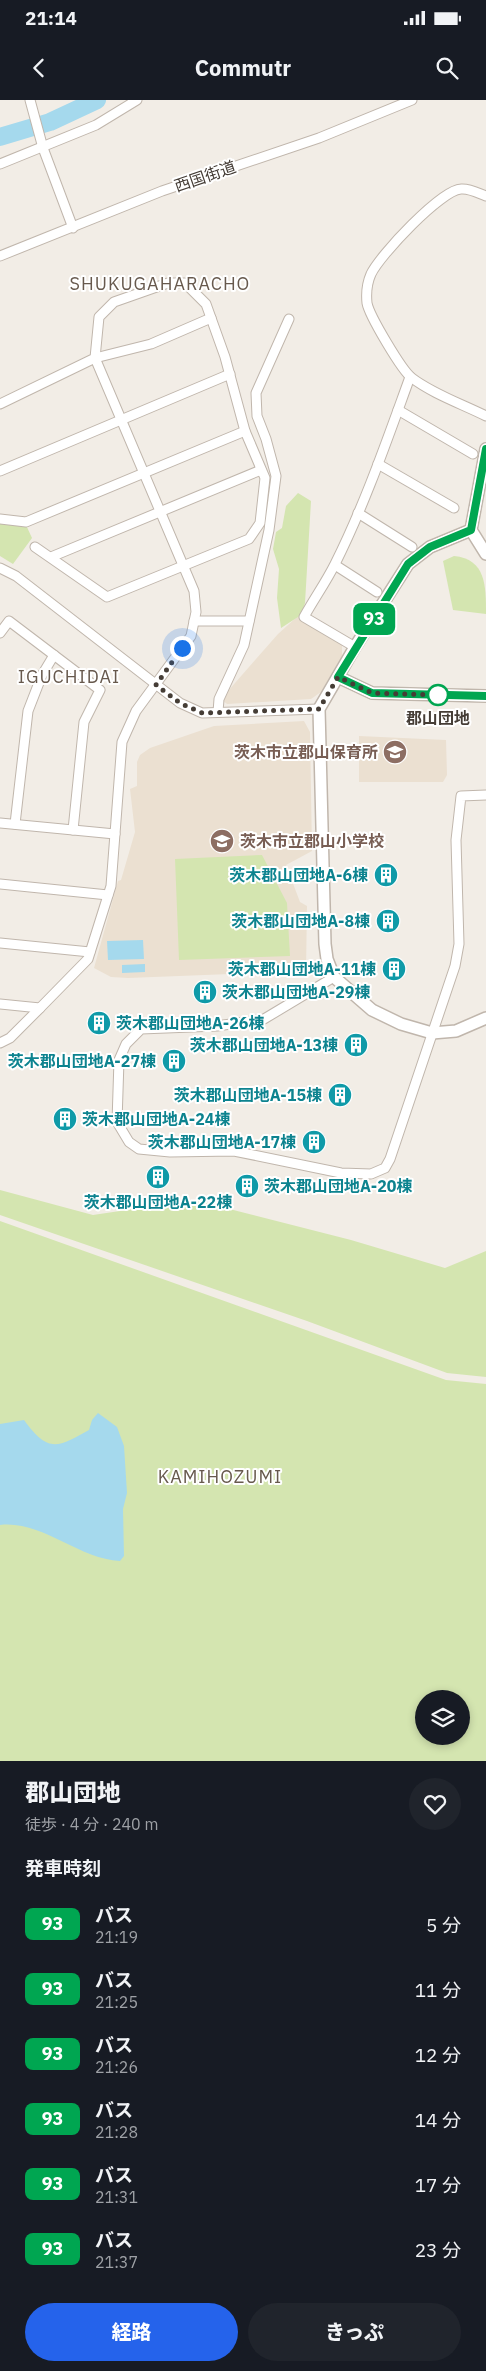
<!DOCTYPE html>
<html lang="ja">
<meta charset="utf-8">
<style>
:root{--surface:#171b24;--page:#20242c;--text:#f1f3f6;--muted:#9ea1a6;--accent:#2563eb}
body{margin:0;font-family:"IBM Plex Sans","Noto Sans JP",sans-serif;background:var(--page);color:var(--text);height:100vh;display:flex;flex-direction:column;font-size:19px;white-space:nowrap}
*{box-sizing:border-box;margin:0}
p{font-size:16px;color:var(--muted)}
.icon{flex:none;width:28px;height:28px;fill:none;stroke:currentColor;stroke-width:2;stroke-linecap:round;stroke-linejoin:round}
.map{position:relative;height:1661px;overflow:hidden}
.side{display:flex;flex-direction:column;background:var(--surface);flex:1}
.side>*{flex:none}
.badge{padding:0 10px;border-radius:8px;font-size:18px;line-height:32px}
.fabs{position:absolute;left:415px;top:1590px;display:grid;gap:10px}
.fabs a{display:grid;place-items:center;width:55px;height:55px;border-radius:50%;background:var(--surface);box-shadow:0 2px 8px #0003;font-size:25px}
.you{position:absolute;width:25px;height:25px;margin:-12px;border:4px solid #fff;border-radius:50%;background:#1a73e8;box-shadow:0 0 0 8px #1a73e833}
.map>.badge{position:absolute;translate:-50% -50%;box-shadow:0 0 0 2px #fff}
h2{padding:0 25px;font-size:19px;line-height:45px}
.round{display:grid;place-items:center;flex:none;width:52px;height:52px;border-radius:26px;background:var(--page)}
.headline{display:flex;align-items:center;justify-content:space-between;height:85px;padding:0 25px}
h1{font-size:24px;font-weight:800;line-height:38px}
.action{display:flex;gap:10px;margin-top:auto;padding:10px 25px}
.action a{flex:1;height:58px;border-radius:30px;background:var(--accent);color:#fff;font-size:20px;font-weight:800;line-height:58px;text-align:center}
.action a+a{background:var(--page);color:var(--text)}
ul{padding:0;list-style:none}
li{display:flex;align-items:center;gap:15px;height:65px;padding:0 25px}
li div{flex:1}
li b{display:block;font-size:19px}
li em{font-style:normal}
li .badge{min-width:55px;font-weight:700;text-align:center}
.status{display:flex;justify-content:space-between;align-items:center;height:35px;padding:0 25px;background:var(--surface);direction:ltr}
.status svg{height:14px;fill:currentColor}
header{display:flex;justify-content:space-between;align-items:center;height:65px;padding:0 25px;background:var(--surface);font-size:22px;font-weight:800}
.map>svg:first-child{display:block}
.education{fill:#ebe0d1}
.green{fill:#d4e5b0;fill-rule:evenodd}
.water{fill:#a5d9ed}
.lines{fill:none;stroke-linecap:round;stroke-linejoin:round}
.river{stroke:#a5d9ed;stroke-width:18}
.minor-casing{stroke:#c0b6ac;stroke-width:11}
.tertiary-casing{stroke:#c0b6ac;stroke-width:14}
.minor{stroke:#fff;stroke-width:9}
.tertiary{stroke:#fff;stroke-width:11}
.line-casing{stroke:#fff;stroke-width:11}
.line{stroke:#00a651;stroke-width:8}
.walk{stroke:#453d36;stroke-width:5;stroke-dasharray:0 9}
.stop-dot{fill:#fff;stroke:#00a651;stroke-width:2.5}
.labels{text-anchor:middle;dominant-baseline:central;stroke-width:4;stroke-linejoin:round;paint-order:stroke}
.street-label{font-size:16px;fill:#453d36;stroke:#fff}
.stop-label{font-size:16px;font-weight:bold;fill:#453d36;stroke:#fff}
.education-label{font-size:16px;font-weight:bold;fill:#785e54;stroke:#fff;text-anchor:end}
.culture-label{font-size:16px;font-weight:bold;fill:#0d838f;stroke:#fff;text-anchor:end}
.neighbourhood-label{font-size:18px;letter-spacing:1px;fill:#67594d;stroke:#fff}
</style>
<div class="status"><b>21:14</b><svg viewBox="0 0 49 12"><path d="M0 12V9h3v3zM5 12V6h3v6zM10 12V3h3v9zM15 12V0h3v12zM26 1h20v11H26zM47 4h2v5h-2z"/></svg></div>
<header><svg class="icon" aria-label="back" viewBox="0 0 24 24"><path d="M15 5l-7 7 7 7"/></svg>Commutr<svg class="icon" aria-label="search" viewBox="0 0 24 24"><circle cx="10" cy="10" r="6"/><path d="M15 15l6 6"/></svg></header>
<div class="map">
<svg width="486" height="1661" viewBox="0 0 486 1661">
<rect width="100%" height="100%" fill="#f2ede6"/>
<g class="education">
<path d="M298,516L342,541V556L321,592L311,599L227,604L221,599L278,534Z"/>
<path d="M304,621L310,632L312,751L286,765L300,802L307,806L306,871L128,878L111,877L94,868L118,781L121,780L135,732L130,689L137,686V662L140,655L150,648L214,626Z"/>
<path d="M359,636L446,640L447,675L443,682H359Z"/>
</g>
<g class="green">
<path d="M298,393L311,401L305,503L301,515L281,528L277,498L279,469L273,449L276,432L282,428L286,406Z"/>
<path d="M0,423L26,425L32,438L13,464L0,456Z"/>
<path d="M454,456C486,459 486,486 486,514L453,510L443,461Z"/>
<path d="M262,755L287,803L290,856L179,860L175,759Z"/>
<path d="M0,1090L93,1115L194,1100L351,1140L445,1168L486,1151V1277L447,1273L307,1221L0,1115Z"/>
<path d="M0,1121L446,1280L486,1284V1661H0ZM424,1599H461V1636H424Z"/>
</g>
<g class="water">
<path d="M143,840L144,859L108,860L107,841Z"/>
<path d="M145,864V872L122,873V865Z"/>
<path d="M98,1313L117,1327L124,1346L127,1393L123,1409L124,1456L120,1461C78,1459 42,1420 0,1425V1324L24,1320C48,1353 57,1348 89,1330L92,1320Z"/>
</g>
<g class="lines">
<path class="river" d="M0,37L50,22L97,0"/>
<g class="minor-casing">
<g id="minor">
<path d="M30,0L43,48L73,128"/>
<path d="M0,64L96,25L137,0"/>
<path d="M486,96C478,93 469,88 461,89C441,90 380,155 371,174C367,183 366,193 367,203C369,215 402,271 412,278C433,294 462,304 486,316"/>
<path d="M0,156L162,91L319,38L412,0"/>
<path d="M0,304L95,258L99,217L114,202L168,183H185L206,204L225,257L245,331L265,378L260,423L249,439L107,497L35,447"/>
<path d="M398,310L473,354"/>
<path d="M378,364L454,408"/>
<path d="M0,371L230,274"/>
<path d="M358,413L412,447"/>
<path d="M0,419L26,422L245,331"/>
<path d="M51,457L261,370"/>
<path d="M335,465L377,492"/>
<path d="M0,468L16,476L180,603L202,613L319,609"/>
<path d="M194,521H249"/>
<path d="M0,533L9,521L100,590L84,622L73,730"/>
<path d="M355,547L304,517C314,499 326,482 335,464C365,404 387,340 410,277"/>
<path d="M218,612L219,599L244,545L269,430L276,376L266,339L257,316L256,293L289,219"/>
<path d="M0,723L115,734"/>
<path d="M15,724L28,611L42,575L54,555"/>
<path d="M0,784L108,795"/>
<path d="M0,843L90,852"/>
<path d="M334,877L264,919L217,926L141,929L126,944L119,960L117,1022L129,1042L139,1049L170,1052L234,1051L341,1073L371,1074L385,1068L390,1059L455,866L459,844L456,740L461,696L486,695"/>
<path d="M0,904L40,908L88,859L111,786L122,642L136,611L191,536L196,512L194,491L95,258L151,244L211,218"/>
<path d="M0,943L10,938L40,908"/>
</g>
</g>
<g class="tertiary-casing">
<g id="tertiary">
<path d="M486,349L471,430L486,454"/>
<path d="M471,430L430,447L408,464L355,547L319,609L325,844L327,859L334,877L372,910L401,924L432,933L456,931L486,918"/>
<path d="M338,577L372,593L486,596"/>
</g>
</g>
<use href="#minor" class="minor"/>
<use href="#tertiary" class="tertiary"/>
</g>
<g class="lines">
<g class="line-casing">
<path id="line" d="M486,349L471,430L430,447L408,464L338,577L372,593L486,596"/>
</g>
<use href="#line" class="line"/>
<path class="walk" d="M182,548L156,585L180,603L202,613L319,609L338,577L372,593L438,595"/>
</g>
<defs>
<g id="school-disc" transform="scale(1.25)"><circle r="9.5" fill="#8d6e63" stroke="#fff"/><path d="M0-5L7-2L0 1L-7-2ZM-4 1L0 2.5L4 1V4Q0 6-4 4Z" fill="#fff"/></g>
<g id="building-disc" transform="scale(1.25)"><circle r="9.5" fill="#0f9aa8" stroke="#fff"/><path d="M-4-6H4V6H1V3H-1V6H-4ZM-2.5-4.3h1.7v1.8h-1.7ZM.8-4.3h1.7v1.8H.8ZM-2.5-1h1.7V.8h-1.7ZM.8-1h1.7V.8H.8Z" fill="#fff"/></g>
</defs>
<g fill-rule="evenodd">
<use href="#school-disc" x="395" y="652"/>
<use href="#school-disc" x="222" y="741"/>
<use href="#building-disc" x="386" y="775"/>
<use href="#building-disc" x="388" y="821"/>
<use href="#building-disc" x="394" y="869"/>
<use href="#building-disc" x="205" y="892"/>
<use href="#building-disc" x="99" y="923"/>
<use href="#building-disc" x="356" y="945"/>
<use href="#building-disc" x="174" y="961"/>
<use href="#building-disc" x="340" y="995"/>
<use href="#building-disc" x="65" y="1019"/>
<use href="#building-disc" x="314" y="1042"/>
<use href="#building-disc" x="158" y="1077"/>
<use href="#building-disc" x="247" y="1086"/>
</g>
<circle class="stop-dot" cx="438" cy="595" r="10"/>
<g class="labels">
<g class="street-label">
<text transform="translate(205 76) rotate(-19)">西国街道</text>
</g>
<g class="stop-label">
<text x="438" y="618">郡山団地</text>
</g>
<g class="education-label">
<text x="378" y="652">茨木市立郡山保育所</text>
<text x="240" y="741" text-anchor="start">茨木市立郡山小学校</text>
</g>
<g class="culture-label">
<text x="368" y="775">茨木郡山団地A-6棟</text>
<text x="370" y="821">茨木郡山団地A-8棟</text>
<text x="376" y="869">茨木郡山団地A-11棟</text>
<text x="222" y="892" text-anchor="start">茨木郡山団地A-29棟</text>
<text x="116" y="923" text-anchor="start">茨木郡山団地A-26棟</text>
<text x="338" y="945">茨木郡山団地A-13棟</text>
<text x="156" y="961">茨木郡山団地A-27棟</text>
<text x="322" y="995">茨木郡山団地A-15棟</text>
<text x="82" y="1019" text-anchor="start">茨木郡山団地A-24棟</text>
<text x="296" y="1042">茨木郡山団地A-17棟</text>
<text x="264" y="1086" text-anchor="start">茨木郡山団地A-20棟</text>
<text x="158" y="1102" text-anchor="middle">茨木郡山団地A-22棟</text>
</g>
<g class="neighbourhood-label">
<text x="160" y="183">SHUKUGAHARACHO</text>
<text x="69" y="576">IGUCHIDAI</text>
<text x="220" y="1376">KAMIHOZUMI</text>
</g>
</g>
</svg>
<div class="fabs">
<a><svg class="icon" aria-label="layers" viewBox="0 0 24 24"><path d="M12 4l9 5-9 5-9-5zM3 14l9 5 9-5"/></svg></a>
</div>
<div class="you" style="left:182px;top:548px"></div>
<b class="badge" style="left:374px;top:519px;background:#00a651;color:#fff">93</b>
</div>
<section class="side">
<div class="headline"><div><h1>郡山団地</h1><p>徒歩 · 4 分 · 240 m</p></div><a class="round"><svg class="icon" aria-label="heart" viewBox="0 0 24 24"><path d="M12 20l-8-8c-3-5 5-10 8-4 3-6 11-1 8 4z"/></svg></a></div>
<h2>発車時刻</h2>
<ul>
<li><span class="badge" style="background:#00a651;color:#fff">93</span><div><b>バス</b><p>21:19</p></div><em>5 分</em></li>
<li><span class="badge" style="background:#00a651;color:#fff">93</span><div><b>バス</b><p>21:25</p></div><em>11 分</em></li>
<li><span class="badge" style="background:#00a651;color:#fff">93</span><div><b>バス</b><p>21:26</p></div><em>12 分</em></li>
<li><span class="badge" style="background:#00a651;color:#fff">93</span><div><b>バス</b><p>21:28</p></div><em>14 分</em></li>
<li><span class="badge" style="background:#00a651;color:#fff">93</span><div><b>バス</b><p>21:31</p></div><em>17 分</em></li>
<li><span class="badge" style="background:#00a651;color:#fff">93</span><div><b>バス</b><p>21:37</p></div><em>23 分</em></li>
</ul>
<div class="action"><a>経路</a><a>きっぷ</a></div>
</section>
